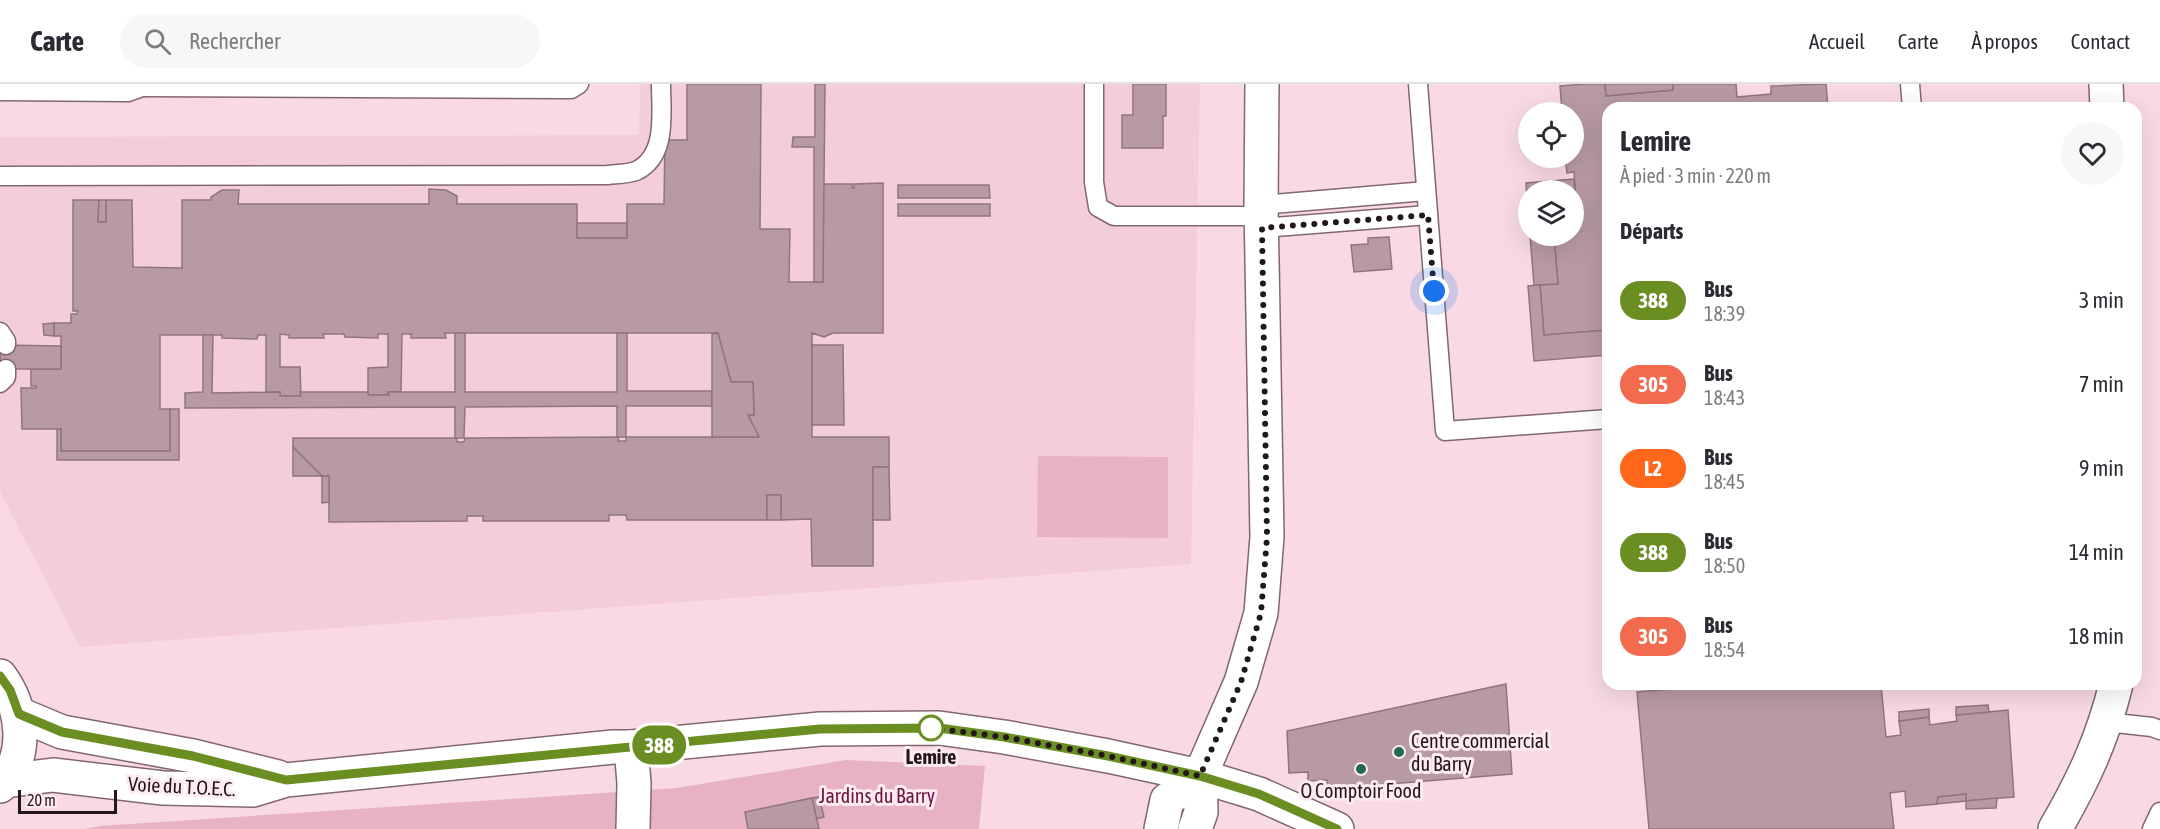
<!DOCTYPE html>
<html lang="fr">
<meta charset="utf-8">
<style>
:root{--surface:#fff;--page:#f7f7f7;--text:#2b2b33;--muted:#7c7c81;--line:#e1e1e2}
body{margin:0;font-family:"Asap Condensed",sans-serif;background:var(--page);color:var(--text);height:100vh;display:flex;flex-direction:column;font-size:22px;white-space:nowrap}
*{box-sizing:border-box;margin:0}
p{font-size:20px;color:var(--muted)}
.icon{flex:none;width:33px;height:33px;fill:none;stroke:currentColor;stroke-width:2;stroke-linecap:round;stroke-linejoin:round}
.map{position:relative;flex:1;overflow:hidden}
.panel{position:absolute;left:1602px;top:18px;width:540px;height:588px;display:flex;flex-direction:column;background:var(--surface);border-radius:18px;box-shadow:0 6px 24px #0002}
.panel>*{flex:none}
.badge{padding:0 12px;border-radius:20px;font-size:21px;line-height:39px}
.controls{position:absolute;left:1518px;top:18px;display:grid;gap:12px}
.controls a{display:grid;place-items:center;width:66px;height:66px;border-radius:50%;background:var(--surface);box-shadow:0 6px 24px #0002;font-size:30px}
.scale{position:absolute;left:18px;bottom:15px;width:99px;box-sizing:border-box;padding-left:6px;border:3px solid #22171b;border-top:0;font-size:16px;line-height:21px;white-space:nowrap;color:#22171b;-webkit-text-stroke:4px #feebf1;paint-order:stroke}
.you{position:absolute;width:30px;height:30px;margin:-15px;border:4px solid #fff;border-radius:50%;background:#1a73e8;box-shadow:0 0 0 9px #1a73e833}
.map>.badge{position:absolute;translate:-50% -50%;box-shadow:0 0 0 3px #fff}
h2{padding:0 18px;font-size:22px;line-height:54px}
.round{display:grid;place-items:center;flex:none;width:63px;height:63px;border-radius:32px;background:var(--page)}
.overview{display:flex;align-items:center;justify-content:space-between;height:102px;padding:0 18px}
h1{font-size:28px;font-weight:700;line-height:45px}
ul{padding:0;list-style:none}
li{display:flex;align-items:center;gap:18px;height:84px;padding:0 18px}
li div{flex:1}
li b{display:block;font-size:22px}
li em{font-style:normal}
li .badge{min-width:66px;font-weight:700;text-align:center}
header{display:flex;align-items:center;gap:36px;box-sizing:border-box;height:84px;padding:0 30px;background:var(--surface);border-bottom:2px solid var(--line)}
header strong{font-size:28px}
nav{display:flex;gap:33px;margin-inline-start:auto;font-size:21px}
.search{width:420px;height:54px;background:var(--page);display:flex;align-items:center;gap:15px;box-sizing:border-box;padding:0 21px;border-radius:33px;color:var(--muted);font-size:22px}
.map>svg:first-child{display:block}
.built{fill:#f4cdda}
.green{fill:#e8b2c5}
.building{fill:#b89aa4;stroke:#91757e;stroke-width:1.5}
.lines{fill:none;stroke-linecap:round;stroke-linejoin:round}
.service-casing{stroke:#826771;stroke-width:21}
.minor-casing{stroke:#826771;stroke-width:36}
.tertiary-casing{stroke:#826771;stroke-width:36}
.service{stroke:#fff;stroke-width:18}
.minor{stroke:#fff;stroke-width:33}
.tertiary{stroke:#fff;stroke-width:33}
.line-casing{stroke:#fff;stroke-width:14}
.line{stroke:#6b8e23;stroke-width:9}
.walk{stroke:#22171b;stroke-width:6;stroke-dasharray:0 10.8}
.stop-dot{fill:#fff;stroke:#6b8e23;stroke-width:3}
.poi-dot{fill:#246859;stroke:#feebf1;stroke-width:2}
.labels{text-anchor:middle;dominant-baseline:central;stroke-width:6;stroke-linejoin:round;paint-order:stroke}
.poi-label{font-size:20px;fill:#22171b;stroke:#feebf1;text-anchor:start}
.stop-label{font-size:20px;font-weight:bold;fill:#22171b;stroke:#feebf1}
.street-label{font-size:20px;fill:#22171b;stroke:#feebf1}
.park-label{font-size:20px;fill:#6b133f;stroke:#feebf1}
</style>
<header>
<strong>Carte</strong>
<div class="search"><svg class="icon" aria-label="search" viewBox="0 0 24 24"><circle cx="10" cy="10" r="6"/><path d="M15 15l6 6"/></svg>Rechercher</div>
<nav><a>Accueil</a><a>Carte</a><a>À propos</a><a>Contact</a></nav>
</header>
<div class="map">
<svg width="2160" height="745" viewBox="0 0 2160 745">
<rect width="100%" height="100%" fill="#f9dae4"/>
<path class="built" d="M640,0H1200L1191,480L80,563L0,408V53L639,51Z"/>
<g class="green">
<path d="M1038,372L1168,373V454L1037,453Z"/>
<path d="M846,676L985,682L979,745H85L100,742L677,704Z"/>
</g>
<g class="building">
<path d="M687,0H761L760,145H790L789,198H823V100H852V104H854V100L883,99V249H833L824,253L812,249V353H889V383H873V482H812L811,435L781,436V411H767V436H627L626,431H609V437H483V432H467V437L329,438V392H322L293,363V354H457V358H464L465,354L619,353L618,357H626V353H759L748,331H754L753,298H731L718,249H445L446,254H411V250H402L401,308H388L389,311H368V284L388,283V250H378V254L345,253L344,250H323L324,254H289V251L280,250V283H300L301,312H280V308H266V251H258L257,255L222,254V251H160V325H170V367H61V345H22L21,304H36V302H31V285H61V252H54V239H71V230H77L78,227H73V116H99L98,138H106V116H132L133,183L182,184V116H211V113L222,106H239L238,120H429V105L446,106L457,112V120H577V154H627V120H664L665,56H687Z"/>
<path d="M815,0H825L823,198H814V63H792L793,53H815Z"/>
<path d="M1133,0H1166V32H1163V64H1122V31H1133Z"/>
<path d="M1585,0H1605L1606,12L1673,6V0H1736L1737,13L1771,10V2L1826,0L1828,24H1608V246L1544,251L1540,201L1558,200L1554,152H1574V128H1577L1574,88L1567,89L1565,74H1574V28H1562L1560,2Z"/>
<path d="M1605,0H1673V6L1606,12Z"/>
<path d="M1574,95L1577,128H1574V106H1528V133L1526,99Z"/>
<path d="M898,101H989L990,114H898Z"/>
<path d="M99,116H106V138H98Z"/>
<rect x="898" y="120" width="92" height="12"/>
<rect x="577" y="139" width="50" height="15"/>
<path d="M1530,152H1554L1558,200L1534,201Z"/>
<path d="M1389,153L1392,185L1354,188L1351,161L1368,160V154Z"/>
<path d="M1540,201L1544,251L1608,246V271L1534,277L1528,202Z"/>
<path d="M54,239V252L44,251L43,240Z"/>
<path d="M455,249H465V308H617V249H627V307H712V322H626V353H617V322L465,323L464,354H455V323L185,324V309L203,308V251H213L212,309L280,308V312H301L300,308H368V311H389L388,308H455Z"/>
<path d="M718,249L731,298H753L754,331H748L759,353H712V250Z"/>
<path d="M0,261L61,262V285H0Z"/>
<path d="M812,261H843L844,341H812Z"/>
<path d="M170,325H179V376H57V345H61V367H170Z"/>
<path d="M293,363L322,392H293Z"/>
<path d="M873,383H889L890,436H873Z"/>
<path d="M322,392H329V418L322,419Z"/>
<rect x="767" y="411" width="14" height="25"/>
<path d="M1506,600L1512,690L1328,705L1327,696L1308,697V688L1289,689L1287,647Z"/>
<path d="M1730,600H1881L1886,653L1901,651L1899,637L1929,633L1930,641L1957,637L1956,631L2008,626L2014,713L1966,717V710L1938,713L1937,720L1906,723L1905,707L1890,709L1894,745H1649L1637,608Z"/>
<path d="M1988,621L1989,628L1956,631V623Z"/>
<path d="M1929,625V633L1899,637V628Z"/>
<path d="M1966,710V717L1937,720L1938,713Z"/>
<path d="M819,713L824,733L816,735L812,714Z"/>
<path d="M812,714L819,745H748L745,728Z"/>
<path d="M1997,714L1996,724L1966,725V717Z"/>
</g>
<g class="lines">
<g class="service-casing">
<g id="service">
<path d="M1094,0V98L1098,123L1114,132H1261"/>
<path d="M1418,0L1445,347L1608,335"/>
<path d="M1910,0L1912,24"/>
<path d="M142,3L571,5L579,0"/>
<path d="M0,7L128,8L142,3L144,0"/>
<path d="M0,92L608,91C616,90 628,90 636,87C668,72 661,28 661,0"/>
<path d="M1261,121L1426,107"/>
<path d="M1262,144L1428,131"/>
<path d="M0,248L6,257V261"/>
<path d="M0,299L6,293V285"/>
<path d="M2106,638L2152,643L2160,646"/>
<path d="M2152,745L2160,728"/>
</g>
</g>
<g class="minor-casing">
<g id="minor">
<path d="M2106,0L2107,24"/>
<path d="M631,663L634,699L633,745"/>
<path d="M1161,745L1167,716L1200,692"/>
<path d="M1195,745L1201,728L1200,692L1241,598L1261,529L1267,453L1261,121L1262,0"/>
<path d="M2055,745C2083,697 2103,654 2116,600"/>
</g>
</g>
<g class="tertiary-casing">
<g id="tertiary">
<path d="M0,592C23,623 30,672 0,702"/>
<path d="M19,630L62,648L193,672L278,693"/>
<path d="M5,697L53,691L163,704L253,706L286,696L613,663H631L820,645L939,644L1004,653L1108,672L1200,692L1259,710L1337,745"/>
</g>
</g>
<use href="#service" class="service"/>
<use href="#minor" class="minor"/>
<use href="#tertiary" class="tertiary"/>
</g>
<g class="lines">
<g class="line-casing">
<path id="line" d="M0,592L10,606L19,630L62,648L193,672L286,696L820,645L939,644L1004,653L1108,672L1200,692L1259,710L1337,745"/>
</g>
<use href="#line" class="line"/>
<path class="walk" d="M931,644L1004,653L1108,672L1200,692L1241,598L1261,529L1267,453L1262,144L1428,131L1434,207"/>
</g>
<circle class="stop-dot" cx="931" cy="644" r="12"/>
<g class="poi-dot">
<circle cx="1399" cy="668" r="6"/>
<circle cx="1361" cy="685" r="6"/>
</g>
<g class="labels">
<g class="poi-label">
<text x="1411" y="656">Centre commercial<tspan x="1411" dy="23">du Barry</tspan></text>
<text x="1361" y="706" text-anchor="middle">O Comptoir Food</text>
</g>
<g class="stop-label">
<text x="931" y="672">Lemire</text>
</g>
<g class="street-label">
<text transform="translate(182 702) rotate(3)">Voie du T.O.E.C.</text>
</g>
<g class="park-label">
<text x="877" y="711">Jardins du Barry</text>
</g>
</g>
</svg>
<div class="controls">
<a><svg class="icon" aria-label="locate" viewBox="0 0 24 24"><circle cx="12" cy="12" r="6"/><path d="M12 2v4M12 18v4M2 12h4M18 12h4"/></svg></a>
<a><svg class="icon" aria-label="layers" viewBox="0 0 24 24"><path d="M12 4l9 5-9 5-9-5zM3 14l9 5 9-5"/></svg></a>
</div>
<div class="scale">20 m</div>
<div class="you" style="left:1434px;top:207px"></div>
<b class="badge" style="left:659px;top:661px;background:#6b8e23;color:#fff">388</b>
<section class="panel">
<div class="overview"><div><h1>Lemire</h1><p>À pied · 3 min · 220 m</p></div><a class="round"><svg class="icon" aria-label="heart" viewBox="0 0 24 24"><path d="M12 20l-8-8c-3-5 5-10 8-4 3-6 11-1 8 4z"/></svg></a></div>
<h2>Départs</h2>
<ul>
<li><span class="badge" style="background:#6b8e23;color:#fff">388</span><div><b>Bus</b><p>18:39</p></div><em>3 min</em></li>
<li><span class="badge" style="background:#f26b4e;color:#fff">305</span><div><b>Bus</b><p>18:43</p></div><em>7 min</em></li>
<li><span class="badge" style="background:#ff671b;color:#fff">L2</span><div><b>Bus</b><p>18:45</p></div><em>9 min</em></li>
<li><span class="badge" style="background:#6b8e23;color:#fff">388</span><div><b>Bus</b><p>18:50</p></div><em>14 min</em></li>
<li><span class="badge" style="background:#f26b4e;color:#fff">305</span><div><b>Bus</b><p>18:54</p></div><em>18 min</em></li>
</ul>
</section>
</div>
